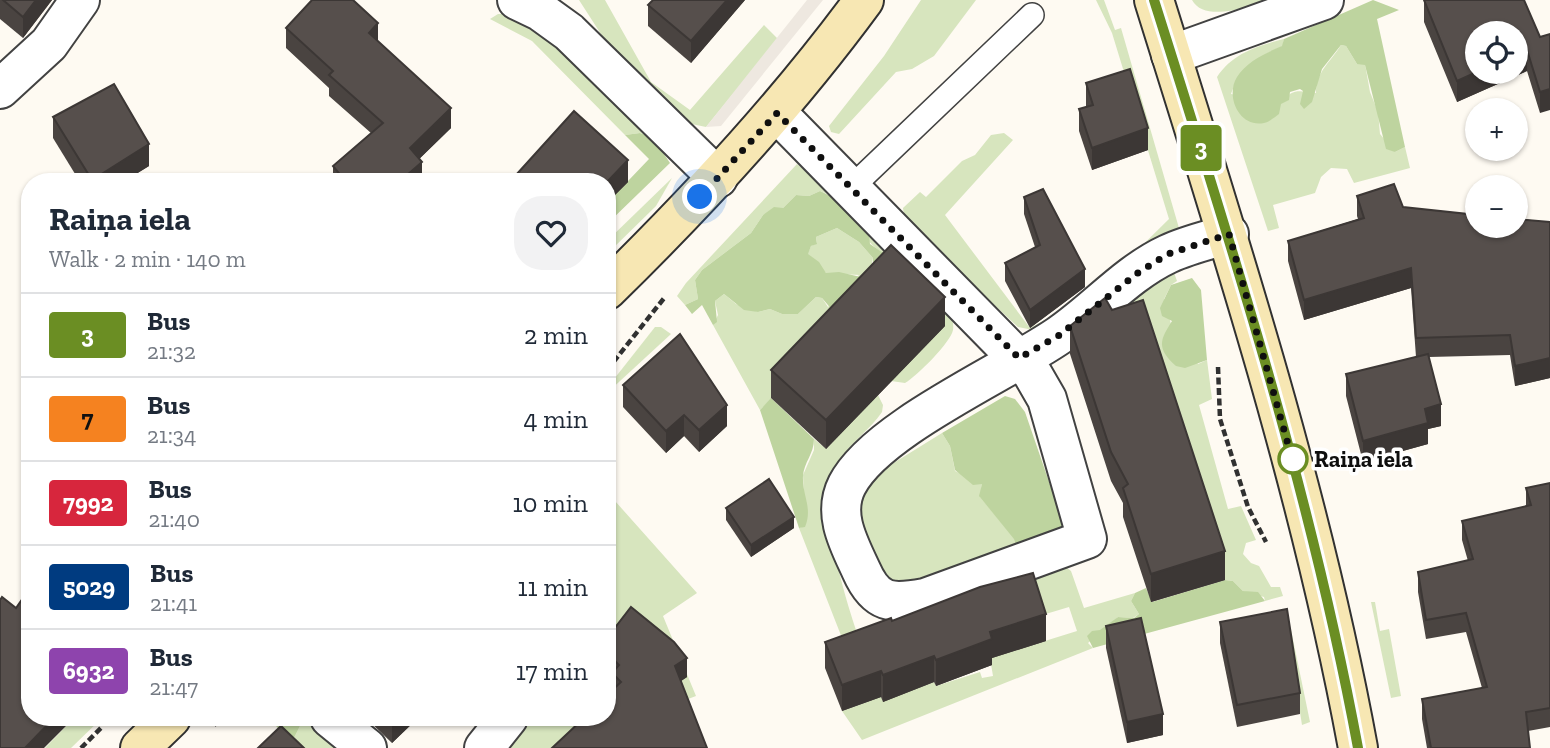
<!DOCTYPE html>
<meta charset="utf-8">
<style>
:root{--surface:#fff;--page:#f2f2f3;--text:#1f2937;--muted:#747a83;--line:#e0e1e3}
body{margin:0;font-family:"Zilla Slab",serif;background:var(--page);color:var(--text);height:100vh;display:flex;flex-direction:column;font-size:26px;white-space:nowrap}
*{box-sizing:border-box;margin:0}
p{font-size:23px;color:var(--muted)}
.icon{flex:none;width:38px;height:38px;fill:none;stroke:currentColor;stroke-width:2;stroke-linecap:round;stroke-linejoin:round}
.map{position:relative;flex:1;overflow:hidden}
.sheet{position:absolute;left:21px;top:173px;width:595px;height:553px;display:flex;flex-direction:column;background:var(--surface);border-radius:28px;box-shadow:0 2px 5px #0004}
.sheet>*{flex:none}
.badge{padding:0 14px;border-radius:5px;font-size:24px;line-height:46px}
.fabs{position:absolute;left:1465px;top:21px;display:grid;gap:14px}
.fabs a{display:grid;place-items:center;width:63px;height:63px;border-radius:50%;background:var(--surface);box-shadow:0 2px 5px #0004;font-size:35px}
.you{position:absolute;width:35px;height:35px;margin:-18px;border:5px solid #fff;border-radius:50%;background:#1a73e8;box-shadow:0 0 0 10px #1a73e833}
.map>.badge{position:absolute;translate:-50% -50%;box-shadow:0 0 0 4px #fff}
.round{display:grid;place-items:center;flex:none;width:74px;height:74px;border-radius:28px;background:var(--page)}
.summary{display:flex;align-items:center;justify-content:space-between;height:119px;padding:0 28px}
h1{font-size:33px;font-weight:700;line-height:52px}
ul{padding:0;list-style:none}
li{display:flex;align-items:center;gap:21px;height:84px;padding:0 28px;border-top:2px solid var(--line)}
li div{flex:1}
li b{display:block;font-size:26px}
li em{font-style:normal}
li .badge{min-width:77px;font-weight:700;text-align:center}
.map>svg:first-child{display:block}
.green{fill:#d7e5be}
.forest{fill:#bed49f}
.plaza{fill:#eee8e0}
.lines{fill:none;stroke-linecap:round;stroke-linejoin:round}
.lane-casing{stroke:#424242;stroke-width:26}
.street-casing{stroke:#424242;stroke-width:42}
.secondary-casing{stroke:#313131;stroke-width:42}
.path{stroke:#313131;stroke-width:4.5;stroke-dasharray:7 3.5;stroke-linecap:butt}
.lane{stroke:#fff;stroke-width:23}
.street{stroke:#fff;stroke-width:38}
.secondary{stroke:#f7e7b3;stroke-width:38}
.wall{fill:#4a4441}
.shaded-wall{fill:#3c3735}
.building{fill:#564f4c;stroke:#3c3735;stroke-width:2}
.line-casing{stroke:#fff;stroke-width:16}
.line{stroke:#6b8e23;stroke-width:10}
.walk{stroke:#0f0f0f;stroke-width:7;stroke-dasharray:0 12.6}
.stop-dot{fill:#fff;stroke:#6b8e23;stroke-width:3.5}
.labels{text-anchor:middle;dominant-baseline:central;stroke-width:7;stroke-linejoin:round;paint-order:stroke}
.stop-label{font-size:23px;font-weight:bold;fill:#0f0f0f;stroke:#fff;text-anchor:start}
</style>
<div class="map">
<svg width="1550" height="748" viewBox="0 0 1550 748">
<rect width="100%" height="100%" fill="#fefaf2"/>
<g class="green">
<path d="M579,0H605L651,82L690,110L764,25L778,39L706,127L687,123L608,45Z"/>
<path d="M921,0H976L934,56L912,69L896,72L839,134L831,132L829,126L884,56Z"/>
<path d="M1096,0H1104L1115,30L1121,28L1181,235L1090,297L1169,219L1112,33Z"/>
<path d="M1192,0H1272C1252,5 1205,24 1192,0Z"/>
<path d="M498,14H506L535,25L653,138L640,133L625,135L532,41L490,19Z"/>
<path d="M1284,39L1283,46C1258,57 1240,68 1231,94L1281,103C1293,88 1298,91 1316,93C1316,71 1331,62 1341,45L1346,46L1357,64H1365L1370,92L1378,112L1380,134L1395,152L1405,147L1410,168L1354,183L1347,169L1331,168L1321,177L1315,193L1273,205L1279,228L1268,231L1217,77C1233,53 1257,46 1284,39Z"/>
<path d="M1004,133L1013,140L945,215L1030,328L1050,317L1053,324L1033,330L1018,327L905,222L903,208L920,192L926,197L962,161L975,155L991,135Z"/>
<path d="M797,164L840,199L820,191L809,196L796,195L783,208L763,215L751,233L702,270L695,280L698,299L685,305L677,296L686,283Z"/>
<path d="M672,178L656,206L607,254V241Z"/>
<path d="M851,211L950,313C952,318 954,324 953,330C951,342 917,376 905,383L891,381L886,255C870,247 857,227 851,211Z"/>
<path d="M837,228L859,242L873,258L872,263L884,281L760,410L713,325L718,315L715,301L724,294L736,304L758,312L770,309L782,314H798L816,297L822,298L828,307L859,275L826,273L807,255L811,246L817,243L816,237Z"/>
<path d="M1172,267L1177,281L1171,285L1164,299L1171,324L1198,364L1207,360L1212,399L1199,405L1228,509L1241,506L1256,540L1246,543L1243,554L1251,563L1259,566L1271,587H1280L1283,596L1265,601L1264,597L1243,591L1233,581L1225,580L1143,330L1069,353L1068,348L1157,275Z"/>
<path d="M655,327H661L671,334L607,393V388Z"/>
<path d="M878,395L883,405L882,412C870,430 851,442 840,460C808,512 861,648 883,701L934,682L936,686L980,672L982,678L993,676L990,658L1077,631L1069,607L1039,616L988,589L1062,564L1071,571L1084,608L1135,593L1131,601L1139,614L1133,618L1118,617L1088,643L1093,648L862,740L842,711L867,702L799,528L805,526L803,475L814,450V439L825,448Z"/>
<path d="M942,433L950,446L955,471L982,484L980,497L1015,539L1020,555L918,584H888L859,531L855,496L871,477Z"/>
<path d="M607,492L697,593L663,616L696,696L662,709L607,714Z"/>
<path d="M1371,602H1375L1380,631L1389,629L1401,696L1391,698Z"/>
<path d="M1287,630H1291L1310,722L1302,725Z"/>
<path d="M74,718H102L71,748H45Z"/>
<path d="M304,718H310L348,748H298L292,742Z"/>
<path d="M527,718H604L572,748H509Z"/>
</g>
<g class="forest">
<path d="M1373,0L1399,10L1377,19L1405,147L1395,152L1386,149L1365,65L1357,64L1346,46L1341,45L1322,69L1312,102L1304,109L1300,104L1303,91L1300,89L1290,92L1289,100L1281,104L1279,114C1275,117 1269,122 1264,123C1239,128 1225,96 1237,77C1247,61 1266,53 1282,46L1284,39Z"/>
<path d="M640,133L653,138L670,163L607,224V203L649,159L625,135Z"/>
<path d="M820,191C847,203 850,216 869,235L870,244L886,255L873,270V258L859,242L837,228L816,237L817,244L811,246L808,254L819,262L826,273L839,272L865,278L833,311L822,298L816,297L798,314H782L770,309L758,312L744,310L724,294L715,301L717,322L713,325L702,305L692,314L685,305L698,299L695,280L702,270L751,233L763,215L774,207L783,208L796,195L809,196Z"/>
<path d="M1192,278L1201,290L1207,360L1185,368L1176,366C1156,348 1160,340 1172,321L1162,316L1160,308L1171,285Z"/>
<path d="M1005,396L1015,399L1025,412L1068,537L1020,555L1014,539L979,496L982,484L973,485L955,470L950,446L942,433Z"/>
<path d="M771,398L814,439C814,454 804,462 803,476C802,496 813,507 805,527L799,528L760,410Z"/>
<path d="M1225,580L1233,581L1243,591L1258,592L1265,601L1093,648L1087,636L1092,631L1100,630L1118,617L1134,618L1139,614L1131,601L1135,593L1146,588L1152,602Z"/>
<path d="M268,718H304L292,742Z"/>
</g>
<path class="plaza" d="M807,0H823L721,126L706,127Z"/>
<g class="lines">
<g class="lane-casing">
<path id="lane" d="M852,187L1032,15"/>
</g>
<g class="street-casing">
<g id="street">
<path d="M517,0L540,11L569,32L718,178"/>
<path d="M1171,55L1324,0"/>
<path d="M0,89L49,44L80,0"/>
<path d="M777,113L1032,373L1047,399L1087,539L925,598C891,604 876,604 861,570C849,544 832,514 847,485C876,429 1004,373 1058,336C1095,311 1127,273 1168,254C1187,245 1209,240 1229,234"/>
<path d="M330,718L367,748"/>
<path d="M484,748L508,718"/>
</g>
</g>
<g class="secondary-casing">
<g id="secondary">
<path d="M1154,0C1231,247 1311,493 1358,748"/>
<path d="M607,290C700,199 787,105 864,0"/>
<path d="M140,748L171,718"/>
</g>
</g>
<g class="path">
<path d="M1218,367L1220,419L1248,507L1266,542"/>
<path d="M607,370L665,297"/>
<path d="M214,725L222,718"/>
<path d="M81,748L101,728"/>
</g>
<use href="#lane" class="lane"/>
<use href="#street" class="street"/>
<use href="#secondary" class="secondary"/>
</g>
<g class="wall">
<path d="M0,0H52L23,38L0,19Z"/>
<path d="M745,0L691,63L648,26V5Z"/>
<path d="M1424,0L1540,37L1550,34L1540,113L1527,71L1457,102L1424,22Z"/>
<path d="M286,28L378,42L451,128L419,159L422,182H333V166L371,133L329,96V88L286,48Z"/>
<path d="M1086,83L1148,150L1092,170L1079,131V109L1086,107Z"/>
<path d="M53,117L149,166L123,182H80L53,138Z"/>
<path d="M516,175L628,182L607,203V182H516Z"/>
<path d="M1357,196L1403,207L1550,222V378L1515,386L1510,355L1429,357L1441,426L1428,429V444L1363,462L1346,396V374L1416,357L1411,288L1304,320L1288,261V241L1358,219L1357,216Z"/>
<path d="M1024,197L1085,287L1030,328L1005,281V263L1035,247L1024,214Z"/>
<path d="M945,326L826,449L771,398V370Z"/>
<path d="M1070,326L1225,580L1151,602L1123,517V503L1111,481L1070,354Z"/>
<path d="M623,385L727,426L699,452L684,436L666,453L623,407Z"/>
<path d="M1550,483V727L1528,731L1530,748H1427L1422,719V699L1482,688L1466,632L1426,639L1418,592V572L1468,561L1462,540V521L1526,506V488Z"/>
<path d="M726,508L794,528L751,557L726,520Z"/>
<path d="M892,621L1046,641L992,658V665L936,686L934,682L883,702L881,697L842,711L825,668V642Z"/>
<path d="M1220,622L1300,693V714L1237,727L1220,643Z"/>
<path d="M1106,626L1163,735L1127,743L1106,648Z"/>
<path d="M607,638L687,677L681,681L612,691V677L607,672Z"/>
<path d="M366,718H418L392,743Z"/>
</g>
<g class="shaded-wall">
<path d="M36,0H52L23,38V17Z"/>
<path d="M727,0H745L691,63V41Z"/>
<path d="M378,23V43L369,33Z"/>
<path d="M1527,50V71L1457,102V81L1477,72H1516V55Z"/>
<path d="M1550,89V110L1540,113V92Z"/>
<path d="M451,108V128L410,168V148Z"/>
<path d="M1148,128V150L1092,170V148Z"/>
<path d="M149,144V166L123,182H92V180Z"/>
<path d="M628,160V182L607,203V182Z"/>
<path d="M422,162V182H399Z"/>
<path d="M1411,268V288L1304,320V300Z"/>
<path d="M1085,269V287L1030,328V310Z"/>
<path d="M945,297V326L826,449V420Z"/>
<path d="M1550,358V378L1515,386V366Z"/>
<path d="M1441,404V426L1428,429V444L1363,462V441L1425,409Z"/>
<path d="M727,405V426L699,452V430Z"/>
<path d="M684,415V436L666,453V431Z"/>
<path d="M794,517V528L751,557V545Z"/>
<path d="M1225,551V580L1151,602V574Z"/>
<path d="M1046,614V641L992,658V665L936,686V660L990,632Z"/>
<path d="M934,656V682L883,702V675Z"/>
<path d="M687,658V677L675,685V666Z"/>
<path d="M881,671V697L842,711V685Z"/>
<path d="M1163,714V735L1127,743V722Z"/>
<path d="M54,718H74L44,748H25Z"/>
<path d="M392,718H418L392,743Z"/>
</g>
<g class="building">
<path d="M3,0H36L23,17Z"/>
<path d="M312,0H353L378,23L369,33L451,108L410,148L422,162L399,182H346L333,166L383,123L329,75L333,71L286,28Z"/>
<path d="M653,0H727L691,41L648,5Z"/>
<path d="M1424,0H1524L1540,37L1550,34V89L1540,92L1527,50L1516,55V33H1477V72L1457,81Z"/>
<path d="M1130,69L1148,128L1092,148L1079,109L1093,105L1086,83Z"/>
<path d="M114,84L149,144L92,180L53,117Z"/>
<path d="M574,111L628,160L607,182H524L516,175Z"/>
<path d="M1394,184L1403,207L1477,215V226H1516V219L1550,222V358L1515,366L1510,335L1416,338L1411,268L1304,300L1288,241L1364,218L1357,196Z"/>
<path d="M1043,189L1085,269L1030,310L1005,263L1040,245L1024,197Z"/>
<path d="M891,245L945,297L826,420L771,370Z"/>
<path d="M1105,298L1112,310L1143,300L1225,551L1151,574L1123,488L1128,484L1111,452L1070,326Z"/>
<path d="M680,334L727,405L699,430L684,415L666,431L623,385Z"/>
<path d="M1428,354L1441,404L1425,409L1428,423L1363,441L1346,374Z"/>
<path d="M769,479L794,517L751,545L726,508Z"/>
<path d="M1550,483V708L1526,712L1530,748H1431L1422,699L1487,687L1466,613L1426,620L1418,572L1473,559L1462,521L1531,505L1526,488Z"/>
<path d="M1033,573L1046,614L990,632L992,639L936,660L934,656L883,675L881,671L842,685L825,642L891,618L892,621L980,587Z"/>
<path d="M30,588V718H54L25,748H0V600L2,597L16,608Z"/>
<path d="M631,607L674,642L687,658L675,666L707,748H552L584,718H607V695L621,682L612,673L619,665L607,653V638Z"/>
<path d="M1287,609L1300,693L1237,705L1220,622Z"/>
<path d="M1141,618L1163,714L1127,722L1106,626Z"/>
<path d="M281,726L304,748H258Z"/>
</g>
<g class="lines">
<g class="line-casing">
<path id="line" d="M1154,0C1232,247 1311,493 1358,748"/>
</g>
<use href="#line" class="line"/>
<path class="walk" d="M700,197L777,113L1019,358L1058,336L1139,272L1168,254L1229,234L1293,462V459"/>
</g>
<circle class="stop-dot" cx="1293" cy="459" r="14"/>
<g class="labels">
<g class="stop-label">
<text x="1314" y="459">Raiņa iela</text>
</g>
</g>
</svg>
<div class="fabs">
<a><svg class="icon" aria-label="locate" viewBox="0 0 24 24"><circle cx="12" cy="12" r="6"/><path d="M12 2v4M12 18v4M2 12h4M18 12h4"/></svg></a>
<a>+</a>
<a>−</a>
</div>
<div class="you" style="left:700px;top:197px"></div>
<b class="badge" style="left:1201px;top:148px;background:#6b8e23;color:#fff">3</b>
<section class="sheet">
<div class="summary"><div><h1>Raiņa iela</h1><p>Walk · 2 min · 140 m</p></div><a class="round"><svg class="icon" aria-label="heart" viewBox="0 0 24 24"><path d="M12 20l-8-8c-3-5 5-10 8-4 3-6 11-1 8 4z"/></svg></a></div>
<ul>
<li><span class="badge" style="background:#6b8e23;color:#fff">3</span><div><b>Bus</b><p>21:32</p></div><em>2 min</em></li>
<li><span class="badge" style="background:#f58220;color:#111">7</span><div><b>Bus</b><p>21:34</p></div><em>4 min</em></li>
<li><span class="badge" style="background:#d7263d;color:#fff">7992</span><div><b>Bus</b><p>21:40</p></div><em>10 min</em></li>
<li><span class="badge" style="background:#003b80;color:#fff">5029</span><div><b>Bus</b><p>21:41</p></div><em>11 min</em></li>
<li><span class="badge" style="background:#8e44ad;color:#fff">6932</span><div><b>Bus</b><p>21:47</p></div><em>17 min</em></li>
</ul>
</section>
</div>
